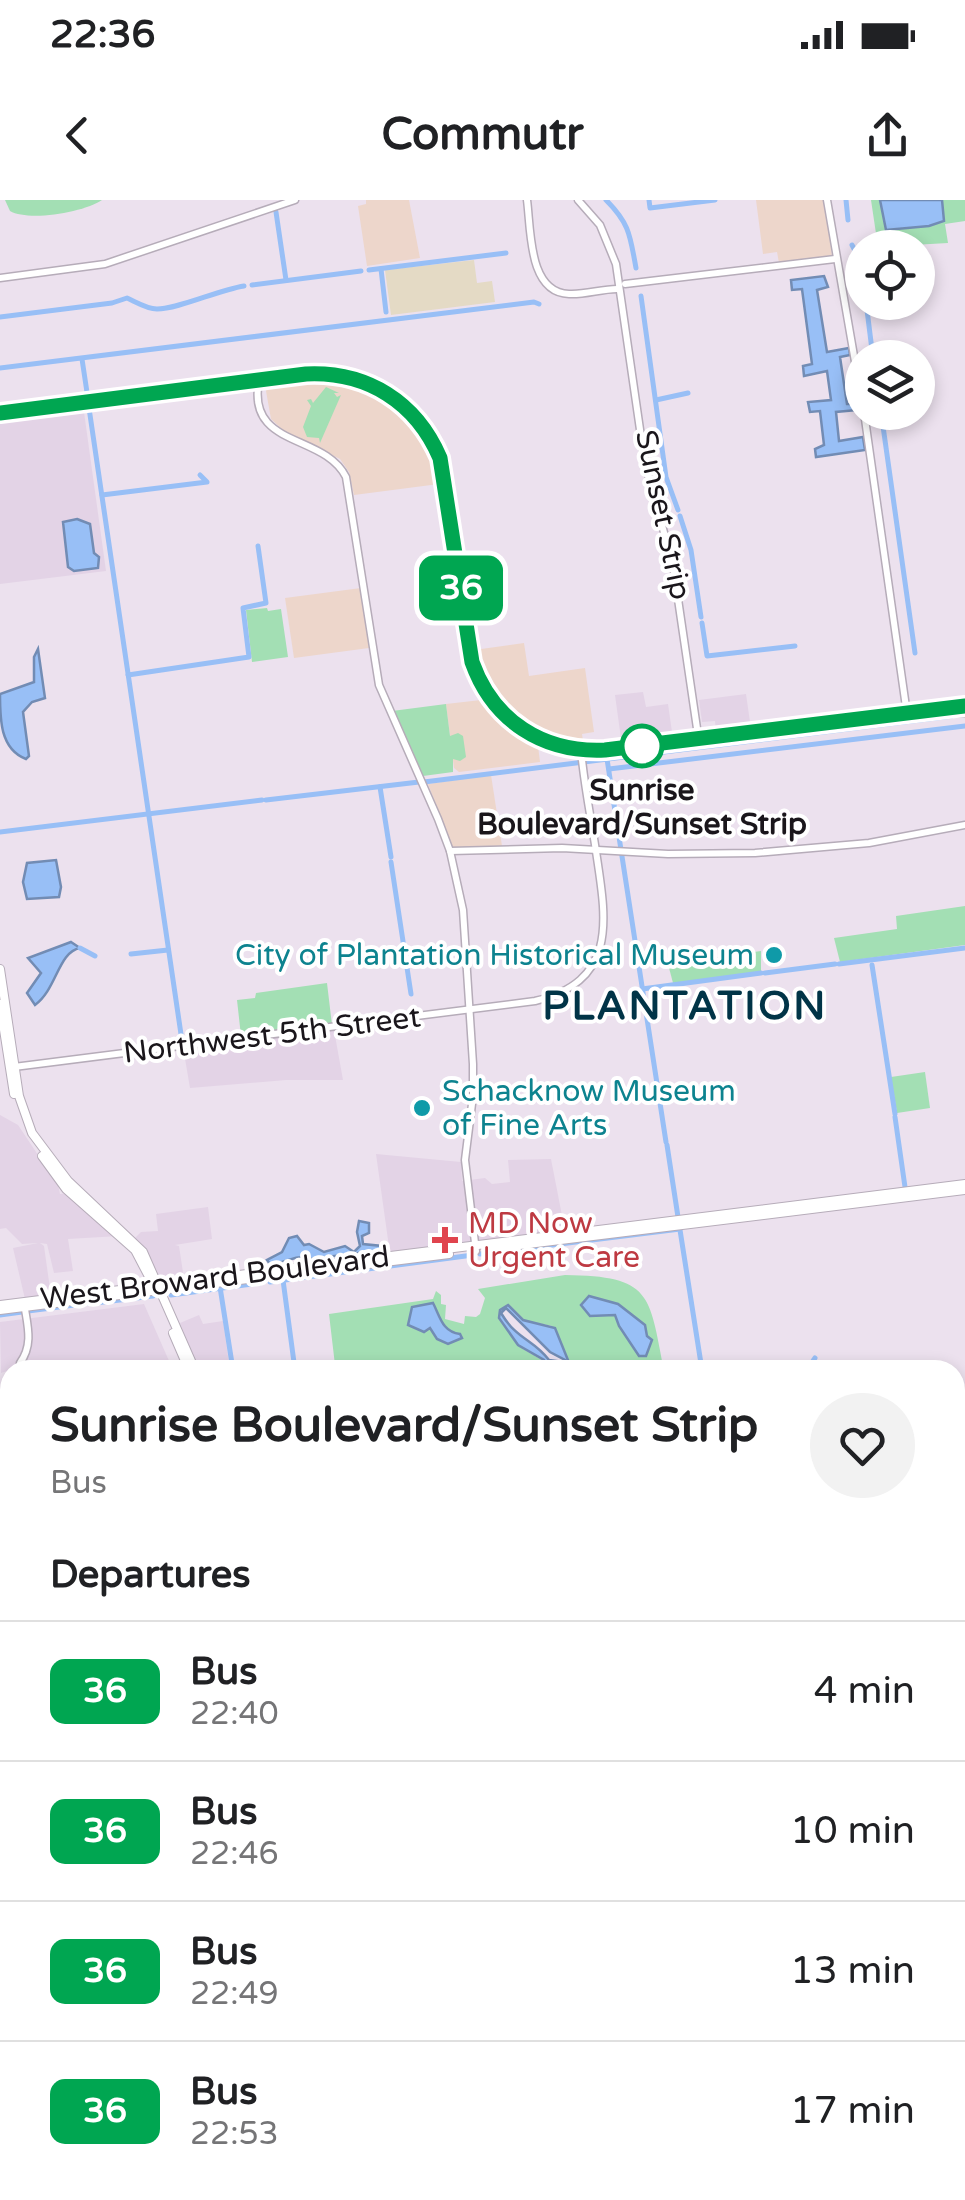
<!DOCTYPE html>
<style>
:root{--surface:#fff;--page:#f2f2f2;--text:#202124;--muted:#757577;--line:#e0e0e0}
body{margin:0;font-family:"Varela Round",sans-serif;background:var(--page);color:var(--text);height:100vh;display:flex;flex-direction:column;font-size:38px;white-space:nowrap}
*{box-sizing:border-box;margin:0}
p{font-size:32px;color:var(--muted)}
.icon{flex:none;width:55px;height:55px;fill:none;stroke:currentColor;stroke-width:2;stroke-linecap:round;stroke-linejoin:round}
.map{position:relative;flex:1;overflow:hidden}
.panel{position:absolute;left:0px;top:1160px;width:965px;height:840px;display:flex;flex-direction:column;background:var(--surface);border-radius:30px 30px 0 0;box-shadow:0 5px 15px #0003}
.panel>*{flex:none}
.badge{padding:0 20px;border-radius:15px;font-size:35px;line-height:65px}
.fabs{position:absolute;left:845px;top:30px;display:grid;gap:20px}
.fabs a{display:grid;place-items:center;width:90px;height:90px;border-radius:50%;background:var(--surface);box-shadow:0 5px 15px #0003;font-size:50px}
.map>.badge{position:absolute;translate:-50% -50%;box-shadow:0 0 0 5px #fff}
h2{padding:0 50px;font-size:38px;line-height:90px}
.round{display:grid;place-items:center;flex:none;width:105px;height:105px;border-radius:52px;background:var(--page)}
.summary{display:flex;align-items:center;justify-content:space-between;height:170px;padding:0 50px}
h1{font-size:48px;font-weight:700;line-height:75px}
ul{padding:0;list-style:none}
li{display:flex;align-items:center;gap:30px;height:140px;padding:0 50px;border-top:2px solid var(--line)}
li div{flex:1}
li b{display:block;font-size:38px}
li em{font-style:normal}
li .badge{min-width:110px;font-weight:700;text-align:center}
.status{display:flex;justify-content:space-between;align-items:center;height:70px;padding:0 50px;background:var(--surface);direction:ltr}
.status svg{height:28px;fill:currentColor}
header{display:flex;justify-content:space-between;align-items:center;height:130px;padding:0 50px;background:var(--surface);font-size:45px;font-weight:700}
.map>svg:first-child{display:block}
.built{fill:#e3d3e6}
.industrial{fill:#e4dac5}
.education{fill:#edd6cb}
.green{fill:#a3dfb4}
.water{fill:#98bff6;stroke:#728cb4;stroke-width:2.5}
.lines{fill:none;stroke-linecap:round;stroke-linejoin:round}
.canal{stroke:#98bff6;stroke-width:5}
.secondary-casing{stroke:#b6acb9;stroke-width:9}
.primary-casing{stroke:#b6acb9;stroke-width:10}
.highway-casing{stroke:#b6acb9;stroke-width:11}
.secondary{stroke:#fff;stroke-width:6}
.primary{stroke:#fff;stroke-width:8}
.highway{stroke:#fff;stroke-width:9}
.line-casing{stroke:#fff;stroke-width:22}
.line{stroke:#00a651;stroke-width:15}
.stop-dot{fill:#fff;stroke:#00a651;stroke-width:5}
.culture-dot{fill:#0f9aa8;stroke:#fff;stroke-width:4}
.health-dot{fill:#e0444e;stroke:#fff;stroke-width:4}
.labels{text-anchor:middle;dominant-baseline:central;stroke-width:8;stroke-linejoin:round;paint-order:stroke}
.street-label{font-size:30px;fill:#1a161b;stroke:#fff}
.stop-label{font-size:30px;font-weight:bold;fill:#1a161b;stroke:#fff}
.culture-label{font-size:30px;fill:#0d838f;stroke:#fff;text-anchor:end}
.health-label{font-size:30px;fill:#be3a42;stroke:#fff;text-anchor:start}
.district-label{font-size:40px;font-weight:bold;letter-spacing:2.5px;fill:#013447;stroke:#fff}
</style>
<div class="status"><b>22:36</b><svg viewBox="0 0 49 12"><path d="M0 12V9h3v3zM5 12V6h3v6zM10 12V3h3v9zM15 12V0h3v12zM26 1h20v11H26zM47 4h2v5h-2z"/></svg></div>
<header><svg class="icon" aria-label="back" viewBox="0 0 24 24"><path d="M15 5l-7 7 7 7"/></svg>Commutr<svg class="icon" aria-label="share" viewBox="0 0 24 24"><path d="M12 15V3M7 8l5-5 5 5M5 13v7h14v-7"/></svg></header>
<div class="map">
<svg width="965" height="2000" viewBox="0 0 965 2000">
<rect width="100%" height="100%" fill="#ece1ee"/>
<g class="built">
<path d="M84,212L106,371L0,384V223Z"/>
<path d="M643,492L646,507L668,504L673,539L622,546L615,495Z"/>
<path d="M746,494L751,529L716,533L715,521L702,522L699,500Z"/>
<path d="M334,830L343,880H286L190,888L183,847Z"/>
<path d="M0,915L18,925L58,985L60,994L67,993L119,1036L68,1039L73,1071L54,1073L47,1044L40,1043L44,1046L51,1096L25,1099L13,1048L38,1043L22,1044L6,1028L0,1029Z"/>
<path d="M376,954L461,962L462,981L485,978L492,984L510,982L508,960L551,959L565,1031L390,1054Z"/>
<path d="M208,1007L212,1039L175,1045L179,1046L184,1079L162,1081L135,1038L141,1032L158,1031L156,1014Z"/>
<path d="M144,1104L173,1170H10L1,1173L0,1122Z"/>
<path d="M199,1115L203,1124L223,1121L230,1170H199L180,1123Z"/>
<path d="M315,1990H430L428,2000H316Z"/>
</g>
<path class="industrial" d="M474,60L477,83L492,81L495,102L391,115L385,70Z"/>
<g class="education">
<path d="M366,0H409L420,58L367,66L358,6L366,4Z"/>
<path d="M756,0H825L832,56L779,63L777,52L763,54Z"/>
<path d="M313,180L349,184L390,203L421,235L434,263L439,284L354,295L349,272L340,259L285,232L271,219L266,191L268,186Z"/>
<path d="M361,388L369,448L294,458L285,398Z"/>
<path d="M524,443L529,476L585,468L594,532L582,534L584,548L537,535L504,511L479,473L474,450Z"/>
<path d="M481,500L507,528L538,546L540,562L459,572L454,568L446,504Z"/>
<path d="M491,575L502,646L453,648L428,584Z"/>
</g>
<g class="green">
<path d="M5,0H102C85,12 29,22 10,11Z"/>
<path d="M871,0H965V21L945,24L948,43L878,47Z"/>
<path d="M326,187L339,193H334L337,197L341,195L320,243L319,238L307,237L303,227L311,206L307,200L311,199L313,203Z"/>
<path d="M267,408L268,411L281,409L288,457L252,462L246,410Z"/>
<path d="M446,504L450,536L458,533L463,536L466,557L460,561L453,559V572L423,576L392,511Z"/>
<path d="M965,706V745L840,762L834,738L897,729L896,716Z"/>
<path d="M761,751V772L673,783L668,764Z"/>
<path d="M327,783L332,825L241,836L237,800L255,798L256,793Z"/>
<path d="M925,872L930,908L897,913L891,877Z"/>
<path d="M565,1075C652,1076 649,1094 664,1170H572L552,1126L523,1120L508,1105L500,1110V1120C508,1126 510,1138 518,1145C529,1155 544,1157 550,1170H337L335,1165L329,1114L433,1099L436,1091L441,1095V1104L446,1105L445,1119L464,1124L465,1116L476,1117L480,1114L485,1098L478,1089Z"/>
</g>
<g class="water">
<path d="M880,0H942L944,21L929,26L886,30Z"/>
<path d="M824,76L828,87L817,90L827,152L849,148L850,155L840,157L847,204H857L858,210L836,212L839,241L863,237L865,250L816,257L815,249L824,245L820,211L810,212L808,202L831,200L827,171L804,176L803,166L812,164L802,89L792,90L791,80Z"/>
<path d="M77,319L90,324L94,353L99,357L98,368L74,371L68,367L63,322Z"/>
<path d="M38,449L45,498L32,502L23,512L29,556L26,559C0,549 0,519 0,494L34,482V457Z"/>
<path d="M56,660L61,687L59,697L27,699L23,682L27,663Z"/>
<path d="M71,742L80,748C58,752 57,789 35,805L27,793L41,773L28,758Z"/>
<path d="M359,1021L369,1023V1033L362,1036L363,1044L382,1046V1050L311,1059C295,1053 286,1064 270,1064L267,1060L282,1052L289,1038L297,1036L304,1045L309,1044L324,1052L345,1046L354,1052L360,1046L357,1032Z"/>
<path d="M589,1096L618,1104L645,1125L647,1136L652,1140L646,1156H639L619,1126L615,1115L590,1116L581,1105Z"/>
<path d="M433,1103C440,1116 442,1132 460,1134L462,1138L448,1144L437,1139L430,1128L424,1132L408,1125L412,1107Z"/>
<path d="M508,1105L523,1120L555,1128L572,1170H564L565,1160L550,1152L506,1108L501,1113C517,1140 533,1139 549,1160L557,1161L558,1169L550,1170L544,1160L518,1145L499,1118L500,1110Z"/>
</g>
<g class="lines">
<g class="canal">
<path d="M606,0C630,24 630,36 636,68"/>
<path d="M649,0L650,8L715,0"/>
<path d="M846,0L848,20"/>
<path d="M276,12L286,80"/>
<path d="M852,45L860,60L862,77"/>
<path d="M381,69L386,112"/>
<path d="M369,70L506,53"/>
<path d="M252,85L361,71"/>
<path d="M641,96L666,277L678,310"/>
<path d="M866,102L873,158"/>
<path d="M0,117L112,103L127,98C136,102 147,109 157,109C179,109 218,90 244,86"/>
<path d="M82,159L88,199"/>
<path d="M0,168L534,102L539,104"/>
<path d="M656,200L688,193"/>
<path d="M89,208L182,841"/>
<path d="M881,212L915,453"/>
<path d="M102,295L207,282L200,275"/>
<path d="M680,316L691,350L701,417"/>
<path d="M702,423L707,456L795,446"/>
<path d="M128,475L249,457L243,408L266,403L258,346"/>
<path d="M607,559L666,942"/>
<path d="M609,569L965,526"/>
<path d="M424,582L952,516"/>
<path d="M380,587L391,657"/>
<path d="M266,600L419,582"/>
<path d="M0,632L262,600"/>
<path d="M391,662L411,794"/>
<path d="M80,748L95,756"/>
<path d="M131,754L168,750"/>
<path d="M839,764L965,748"/>
<path d="M872,765L895,914"/>
<path d="M765,773L835,764"/>
<path d="M642,789L761,773"/>
<path d="M895,917L905,987"/>
<path d="M667,945L678,1017"/>
<path d="M680,1030L702,1170"/>
<path d="M480,1054L680,1029"/>
<path d="M283,1080L295,1170"/>
<path d="M270,1082L473,1055"/>
<path d="M220,1087L233,1170"/>
<path d="M171,1095L260,1083"/>
<path d="M95,1103L153,1096"/>
<path d="M28,1111L90,1103"/>
<path d="M0,1115L22,1112"/>
<path d="M807,1170L815,1158"/>
<path d="M955,1231L965,1230"/>
<path d="M0,1898L10,1960"/>
<path d="M15,1990L17,2000"/>
</g>
<g class="secondary-casing">
<g id="secondary">
<path d="M527,0C531,29 528,93 569,94C585,95 601,89 617,89"/>
<path d="M578,0L600,25L616,64L645,264L673,365L699,542"/>
<path d="M827,0L862,202"/>
<path d="M0,78L105,64L295,0"/>
<path d="M625,84L835,59"/>
<path d="M259,180C246,249 323,232 346,277L379,485L438,619L450,651L463,710L473,864V896L465,960L476,1051"/>
<path d="M864,212L907,514"/>
<path d="M450,651L562,648L668,654L755,653L869,643L965,625"/>
<path d="M14,867L535,801C616,782 607,723 597,658C592,622 584,586 581,550"/>
<path d="M21,1170L20,1163C34,1144 27,1124 24,1103"/>
<path d="M0,1240L10,1239"/>
<path d="M0,1338L10,1337"/>
<path d="M955,1472L965,1470"/>
<path d="M0,1551L10,1557"/>
<path d="M767,2000L769,1990"/>
</g>
</g>
<g class="primary-casing">
<g id="primary">
<path d="M0,769L19,896L32,933L68,981L143,1052L195,1170"/>
<path d="M0,804L14,894"/>
<path d="M42,956L66,989L135,1050L155,1088"/>
<path d="M488,1049L965,990"/>
<path d="M0,1105L965,984"/>
<path d="M0,1110L449,1054"/>
<path d="M173,1133L189,1170"/>
<path d="M0,1712L10,1713"/>
<path d="M0,1737L10,1739"/>
<path d="M955,1849L965,1851"/>
<path d="M955,1876L965,1877"/>
<path d="M300,1990L302,2000"/>
<path d="M307,1990L309,2000"/>
</g>
</g>
<g class="highway-casing">
<g id="highway">
<path d="M0,213L306,174L346,176L380,188L409,210L430,237L443,271L470,448C482,515 539,553 605,550L965,506"/>
<path d="M941,512H965"/>
<path d="M0,1718L10,1719"/>
<path d="M0,1724L10,1726"/>
<path d="M955,1855L965,1856"/>
<path d="M955,1861L965,1863"/>
<path d="M955,1869L965,1870"/>
</g>
</g>
<use href="#secondary" class="secondary"/>
<use href="#primary" class="primary"/>
<use href="#highway" class="highway"/>
</g>
<g class="lines">
<g class="line-casing">
<path id="line" d="M0,213L306,174C367,171 416,202 440,258L472,462C493,521 543,553 605,550L965,506"/>
</g>
<use href="#line" class="line"/>
</g>
<circle class="stop-dot" cx="642" cy="546" r="20"/>
<g class="culture-dot">
<circle cx="774" cy="755" r="10"/>
<circle cx="422" cy="908" r="10"/>
</g>
<path class="health-dot" d="M440 1025h10v10h10v10h-10v10h-10v-10h-10v-10h10z"/>
<g class="labels">
<g class="street-label">
<text transform="translate(663 315) rotate(78)">Sunset Strip</text>
<text transform="translate(272 835) rotate(-7)">Northwest 5th Street</text>
<text transform="translate(215 1078) rotate(-7)">West Broward Boulevard</text>
</g>
<g class="stop-label">
<text x="642" y="590">Sunrise<tspan x="642" dy="34">Boulevard/Sunset Strip</tspan></text>
</g>
<g class="culture-label">
<text x="754" y="755">City of Plantation Historical Museum</text>
<text x="442" y="891" text-anchor="start">Schacknow Museum<tspan x="442" dy="34">of Fine Arts</tspan></text>
</g>
<g class="health-label">
<text x="468" y="1023">MD Now<tspan x="468" dy="34">Urgent Care</tspan></text>
</g>
<g class="district-label">
<text x="685" y="806">PLANTATION</text>
</g>
</g>
</svg>
<div class="fabs">
<a><svg class="icon" aria-label="locate" viewBox="0 0 24 24"><circle cx="12" cy="12" r="6"/><path d="M12 2v4M12 18v4M2 12h4M18 12h4"/></svg></a>
<a><svg class="icon" aria-label="layers" viewBox="0 0 24 24"><path d="M12 4l9 5-9 5-9-5zM3 14l9 5 9-5"/></svg></a>
</div>
<b class="badge" style="left:461px;top:388px;background:#00a651;color:#fff">36</b>
<section class="panel">
<div class="summary"><div><h1>Sunrise Boulevard/Sunset Strip</h1><p>Bus</p></div><a class="round"><svg class="icon" aria-label="heart" viewBox="0 0 24 24"><path d="M12 20l-8-8c-3-5 5-10 8-4 3-6 11-1 8 4z"/></svg></a></div>
<h2>Departures</h2>
<ul>
<li><span class="badge" style="background:#00a651;color:#fff">36</span><div><b>Bus</b><p>22:40</p></div><em>4 min</em></li>
<li><span class="badge" style="background:#00a651;color:#fff">36</span><div><b>Bus</b><p>22:46</p></div><em>10 min</em></li>
<li><span class="badge" style="background:#00a651;color:#fff">36</span><div><b>Bus</b><p>22:49</p></div><em>13 min</em></li>
<li><span class="badge" style="background:#00a651;color:#fff">36</span><div><b>Bus</b><p>22:53</p></div><em>17 min</em></li>
</ul>
</section>
</div>
